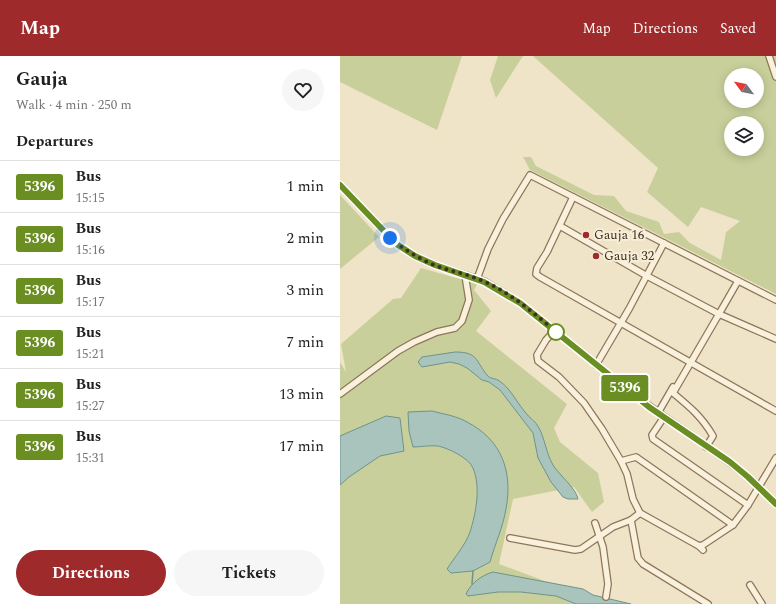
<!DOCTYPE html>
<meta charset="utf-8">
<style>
:root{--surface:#fff;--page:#f6f6f6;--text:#202124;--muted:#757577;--line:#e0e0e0;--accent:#9e2a2b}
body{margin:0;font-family:Spectral,serif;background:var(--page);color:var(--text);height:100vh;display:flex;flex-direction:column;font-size:15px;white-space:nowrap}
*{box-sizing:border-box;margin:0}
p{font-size:13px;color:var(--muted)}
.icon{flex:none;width:22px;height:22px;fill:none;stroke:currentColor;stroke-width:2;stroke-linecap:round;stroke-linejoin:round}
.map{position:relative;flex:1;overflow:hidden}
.sheet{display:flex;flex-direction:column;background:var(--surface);width:340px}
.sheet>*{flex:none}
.badge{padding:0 8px;border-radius:3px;font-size:14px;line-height:26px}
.needle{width:26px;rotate:302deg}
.fabs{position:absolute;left:384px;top:12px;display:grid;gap:8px}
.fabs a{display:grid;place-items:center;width:40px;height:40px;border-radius:50%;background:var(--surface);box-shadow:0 2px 10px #0003;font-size:20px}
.you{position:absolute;width:20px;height:20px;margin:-10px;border:3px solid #fff;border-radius:50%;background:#1a73e8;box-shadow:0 0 0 6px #1a73e833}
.map>.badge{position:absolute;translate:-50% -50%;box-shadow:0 0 0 2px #fff}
h2{padding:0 16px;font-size:15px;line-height:36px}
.round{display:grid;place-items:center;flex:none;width:42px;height:42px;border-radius:21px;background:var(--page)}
.head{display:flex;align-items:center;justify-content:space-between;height:68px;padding:0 16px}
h1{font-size:19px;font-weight:700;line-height:30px}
.button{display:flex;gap:8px;margin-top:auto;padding:8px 16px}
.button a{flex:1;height:46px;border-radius:24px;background:var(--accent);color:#fff;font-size:16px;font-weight:700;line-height:46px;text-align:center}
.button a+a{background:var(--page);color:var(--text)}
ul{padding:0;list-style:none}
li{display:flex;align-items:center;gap:12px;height:52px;padding:0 16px;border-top:1px solid var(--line)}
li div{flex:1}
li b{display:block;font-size:15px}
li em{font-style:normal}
li .badge{min-width:44px;font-weight:700;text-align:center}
header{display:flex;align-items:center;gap:24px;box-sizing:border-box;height:56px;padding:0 20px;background:var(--accent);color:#fff}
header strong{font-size:19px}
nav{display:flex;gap:22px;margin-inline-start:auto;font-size:14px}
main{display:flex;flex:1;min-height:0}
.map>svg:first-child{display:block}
.green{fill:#c9cf9b;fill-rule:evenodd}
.water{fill:#a9c4bc;stroke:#6f938a}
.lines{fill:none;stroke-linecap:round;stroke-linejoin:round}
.stream{stroke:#6f938a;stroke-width:1.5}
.minor-casing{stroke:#8d765c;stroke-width:8}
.minor{stroke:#faf1dc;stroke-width:5.5}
.line-casing{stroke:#fff;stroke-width:9}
.line{stroke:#6b8e23;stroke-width:6}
.walk{stroke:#3d2e20;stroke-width:4;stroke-dasharray:0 7.2}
.poi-dot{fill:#9e2a2b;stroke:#f7eed8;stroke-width:1.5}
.stop-dot{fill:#fff;stroke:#6b8e23;stroke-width:2}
.labels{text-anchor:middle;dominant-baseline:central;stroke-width:4;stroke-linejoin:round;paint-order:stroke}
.poi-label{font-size:13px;fill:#3d2e20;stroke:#f7eed8;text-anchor:start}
</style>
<header>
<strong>Map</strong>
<nav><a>Map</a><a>Directions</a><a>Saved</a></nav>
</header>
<main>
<section class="sheet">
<div class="head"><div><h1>Gauja</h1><p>Walk · 4 min · 250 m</p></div><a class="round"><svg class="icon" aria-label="heart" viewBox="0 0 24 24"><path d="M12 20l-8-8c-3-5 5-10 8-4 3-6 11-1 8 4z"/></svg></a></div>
<h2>Departures</h2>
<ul>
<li><span class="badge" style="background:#6b8e23;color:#fff">5396</span><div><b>Bus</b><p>15:15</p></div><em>1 min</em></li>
<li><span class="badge" style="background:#6b8e23;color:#fff">5396</span><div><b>Bus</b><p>15:16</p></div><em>2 min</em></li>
<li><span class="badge" style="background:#6b8e23;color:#fff">5396</span><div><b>Bus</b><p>15:17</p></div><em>3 min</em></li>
<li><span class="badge" style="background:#6b8e23;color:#fff">5396</span><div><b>Bus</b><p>15:21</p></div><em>7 min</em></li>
<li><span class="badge" style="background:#6b8e23;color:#fff">5396</span><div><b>Bus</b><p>15:27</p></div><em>13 min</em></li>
<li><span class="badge" style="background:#6b8e23;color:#fff">5396</span><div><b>Bus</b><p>15:31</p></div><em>17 min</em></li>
</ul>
<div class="button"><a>Directions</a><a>Tickets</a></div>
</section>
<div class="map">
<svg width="436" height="548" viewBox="0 0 436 548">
<rect width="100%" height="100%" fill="#f0e4c8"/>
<g class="green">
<path d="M0,0H122L97,74L0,26Z"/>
<path d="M158,0H183L156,42L150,24Z"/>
<path d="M193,0H436V238L190,114L183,101H191L196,110L254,139L274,140L286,155L319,166L324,178L339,176L350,187L381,204L386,176L400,165L361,151L348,171L307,136L318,112ZM391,19H417V45H391ZM391,67H417V93H391Z"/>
<path d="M0,139L39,181L0,213Z"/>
<path d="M81,212L137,228L134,234L151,255L136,275L227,348L214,372L220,386L258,417L264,446L252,456L234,431L173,443L159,508L266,548H0V306L6,316L1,288L53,243L61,242Z"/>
</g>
<g class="water">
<path d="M115,296C138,296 135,304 147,319C150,323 154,322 158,324C161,326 166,330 169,334C175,341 179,349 185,356C189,362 196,365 199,372C205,383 206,397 213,409C219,419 236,432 238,443H228L223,441L211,426L198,402L193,377L160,334L149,326L142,324L127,312L119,308L110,306L82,311L78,306L82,301Z"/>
<path d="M92,355C103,358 117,360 127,366C162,384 173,416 166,453C163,471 155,488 150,506L133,515L111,517L107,513C114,502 126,488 130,476C136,457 141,431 133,412C129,402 108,392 98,390C90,389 81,391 73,391L69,375L68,356Z"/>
<path d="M46,360L60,362L64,395L40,400L9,421L0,429V380Z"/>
<path d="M153,516L243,533L253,539L291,548H236L216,540L181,536H158L128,540L126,538C131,527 142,519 153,516Z"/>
</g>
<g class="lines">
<path class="stream" d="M132,528L133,515"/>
<g class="minor-casing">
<g id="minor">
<path d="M429,0L436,21"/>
<path d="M0,129L43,174L58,189L75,200L95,209L144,225L180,247L301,344L389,406L408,421L436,448"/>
<path d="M233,141L207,196L197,212L196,218L200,221L436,355"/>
<path d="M220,170L307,220L377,257L379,258L398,225"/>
<path d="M137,223L148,193L163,163L190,119L436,244"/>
<path d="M214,275L206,284L197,299L198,305L219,321L244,347L262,373L281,405"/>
<path d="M256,309L289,253L324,187"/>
<path d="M0,338L58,295L74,286L97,276L115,272L122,265L129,244L125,219"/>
<path d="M318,357L333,331"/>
<path d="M324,361L312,379L313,383L408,449"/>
<path d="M366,391L373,380C362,361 350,351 333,337L379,258L436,283"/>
<path d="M300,457L293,443L287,418L281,405L296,401L393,469"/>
<path d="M255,467L263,491L268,528L266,541"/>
<path d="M170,482L235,494L241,493L273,471L291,464"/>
<path d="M359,490L300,457L291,464L298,502L303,508L368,548"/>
<path d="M363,494L359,490L363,489L393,469L408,449L436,402"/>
<path d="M410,529L422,548"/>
</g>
</g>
<use href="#minor" class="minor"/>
</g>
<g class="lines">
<g class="line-casing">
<path id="line" d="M0,129L43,174L58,189L75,200L95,209L144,226L180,247L309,351L390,406L408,421L436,448"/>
</g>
<use href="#line" class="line"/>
<path class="walk" d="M50,182C63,193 78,202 94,209C109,215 124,217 138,223C167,234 193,256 216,276"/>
</g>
<g class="poi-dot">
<circle cx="246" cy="179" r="4"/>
<circle cx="256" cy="200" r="4"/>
</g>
<circle class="stop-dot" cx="216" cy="276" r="8"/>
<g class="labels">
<g class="poi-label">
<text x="254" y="179">Gauja 16</text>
<text x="264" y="200">Gauja 32</text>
</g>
</g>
</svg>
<div class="fabs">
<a><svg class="needle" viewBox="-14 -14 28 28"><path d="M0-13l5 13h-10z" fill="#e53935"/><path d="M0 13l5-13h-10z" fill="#757577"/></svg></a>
<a><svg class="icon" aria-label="layers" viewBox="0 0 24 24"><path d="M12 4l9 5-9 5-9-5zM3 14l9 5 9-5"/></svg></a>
</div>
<div class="you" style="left:50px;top:182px"></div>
<b class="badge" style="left:285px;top:332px;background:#6b8e23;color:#fff">5396</b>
</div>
</main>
